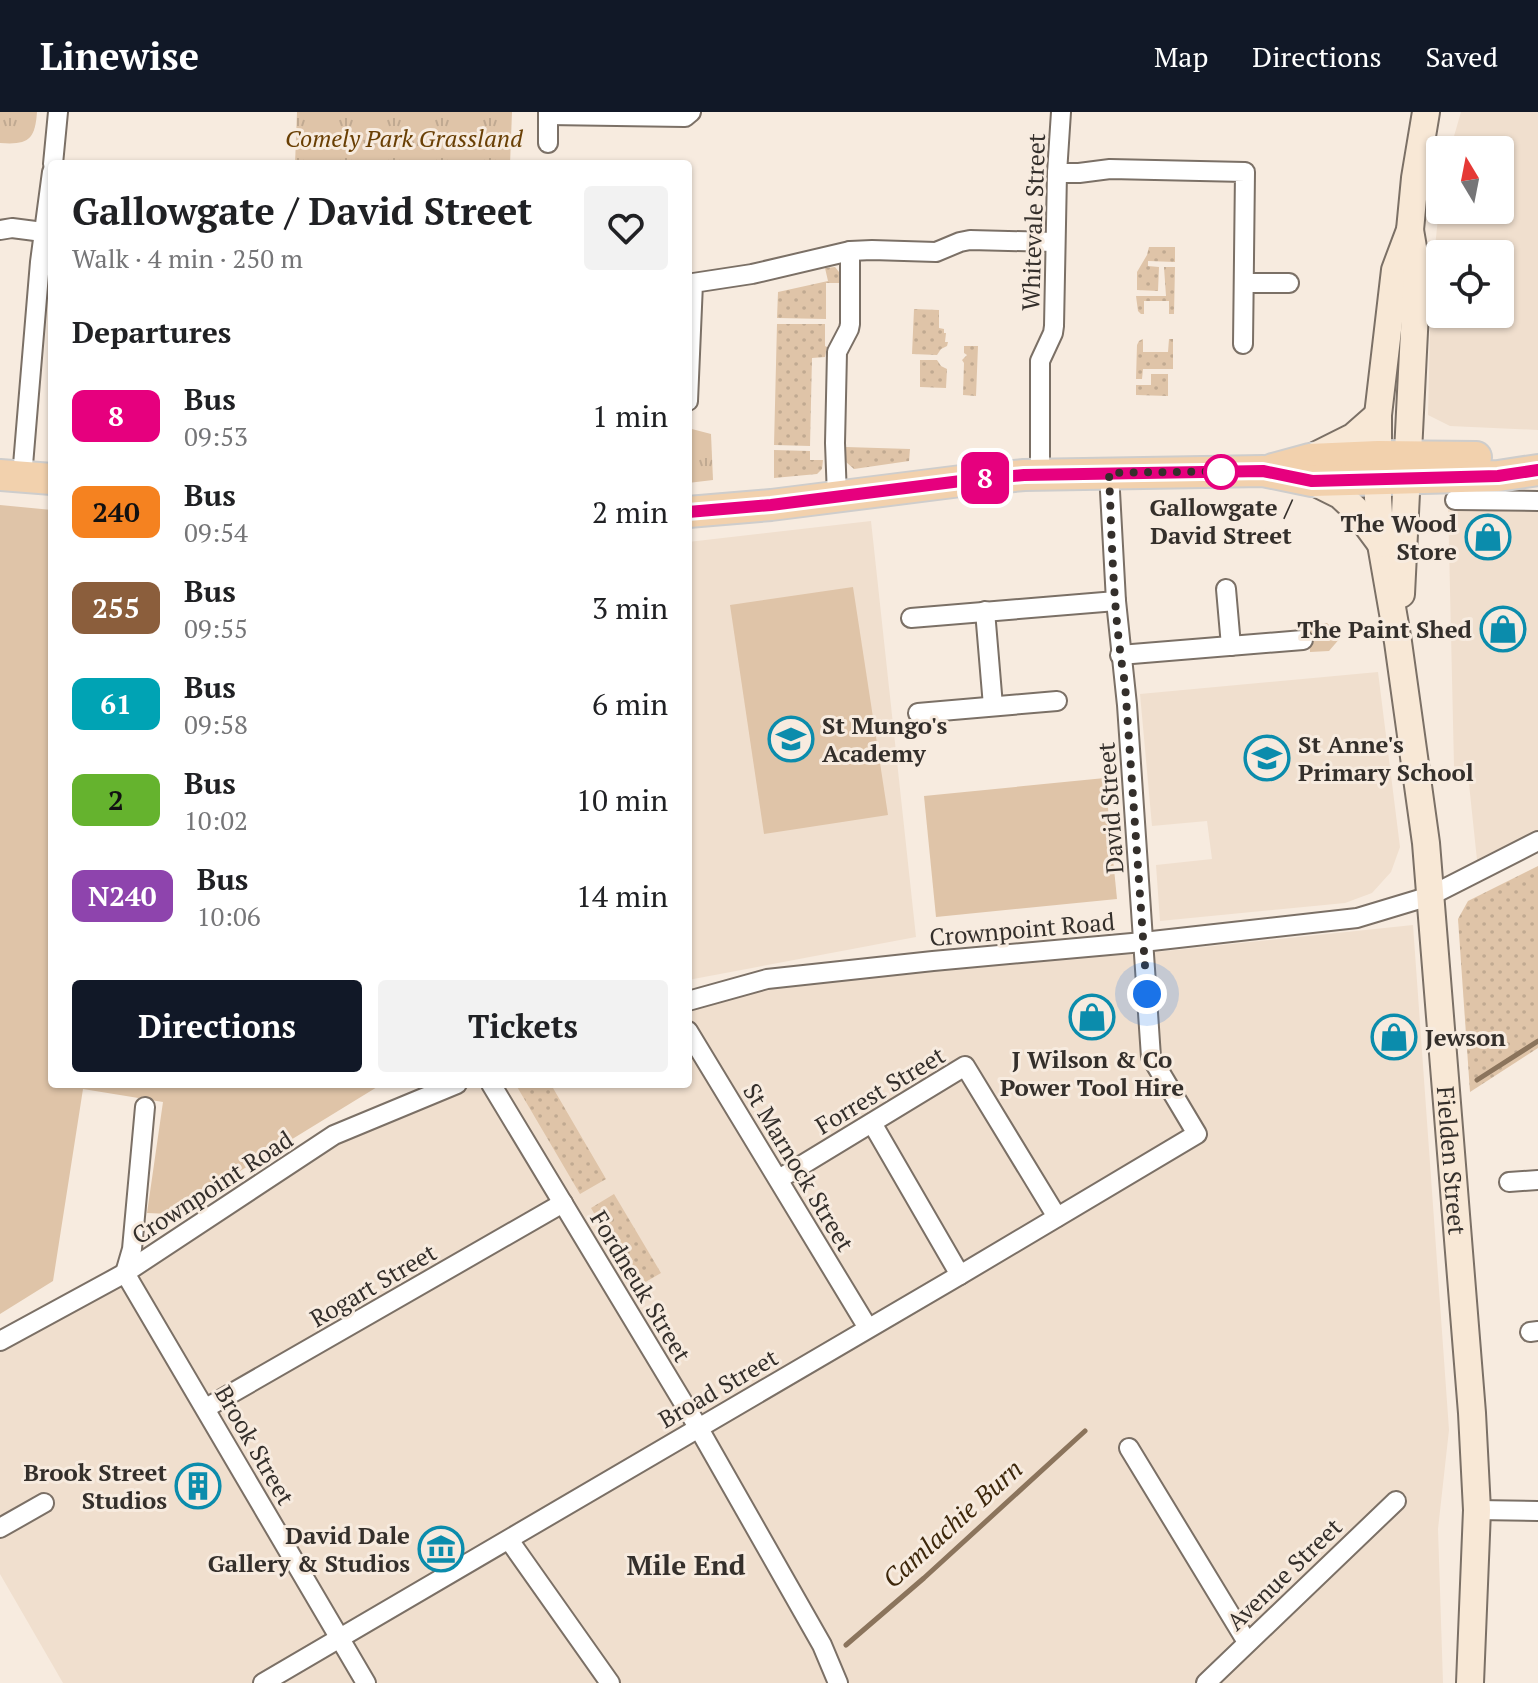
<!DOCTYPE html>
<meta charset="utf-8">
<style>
:root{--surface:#fff;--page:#f2f2f2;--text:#202124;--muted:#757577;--accent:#111827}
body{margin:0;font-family:"PT Serif",serif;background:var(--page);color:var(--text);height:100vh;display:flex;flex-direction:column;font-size:30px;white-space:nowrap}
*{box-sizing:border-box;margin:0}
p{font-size:26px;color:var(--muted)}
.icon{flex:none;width:44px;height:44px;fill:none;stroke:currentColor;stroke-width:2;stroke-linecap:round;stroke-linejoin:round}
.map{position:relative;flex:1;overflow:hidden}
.side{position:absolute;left:48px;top:48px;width:644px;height:928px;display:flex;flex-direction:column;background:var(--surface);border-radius:8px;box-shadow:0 2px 6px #0004}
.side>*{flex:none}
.badge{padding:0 16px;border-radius:12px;font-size:28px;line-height:52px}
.needle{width:52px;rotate:350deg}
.fabs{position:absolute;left:1426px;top:24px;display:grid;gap:16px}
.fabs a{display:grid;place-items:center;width:88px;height:88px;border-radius:8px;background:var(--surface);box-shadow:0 2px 6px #0004;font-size:40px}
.you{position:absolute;width:40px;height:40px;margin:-20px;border:6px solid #fff;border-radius:50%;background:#1a73e8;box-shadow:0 0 0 12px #1a73e833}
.map>.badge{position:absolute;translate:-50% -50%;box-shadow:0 0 0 4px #fff}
h2{padding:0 24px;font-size:30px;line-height:72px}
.round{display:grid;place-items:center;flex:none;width:84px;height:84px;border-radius:8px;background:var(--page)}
.headline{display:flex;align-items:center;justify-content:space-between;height:136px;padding:0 24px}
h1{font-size:38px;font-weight:700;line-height:60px}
.action{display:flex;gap:16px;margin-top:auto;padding:16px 24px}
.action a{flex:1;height:92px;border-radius:8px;background:var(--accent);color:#fff;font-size:32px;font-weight:700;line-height:92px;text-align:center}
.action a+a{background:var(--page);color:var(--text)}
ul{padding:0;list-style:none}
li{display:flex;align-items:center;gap:24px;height:96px;padding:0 24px}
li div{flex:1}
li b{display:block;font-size:30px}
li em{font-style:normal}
li .badge{min-width:88px;font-weight:700;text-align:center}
header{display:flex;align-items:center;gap:48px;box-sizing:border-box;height:112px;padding:0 40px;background:var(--accent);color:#fff}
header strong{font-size:38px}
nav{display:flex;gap:44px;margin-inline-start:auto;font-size:28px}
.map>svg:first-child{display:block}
.built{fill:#f0dfce;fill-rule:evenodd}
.grass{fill:url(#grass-dots)}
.park{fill:url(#park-tufts)}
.pitch{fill:#dfc4a8}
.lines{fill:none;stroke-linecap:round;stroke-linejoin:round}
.stream{stroke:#8b745c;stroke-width:5}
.street-casing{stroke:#7b7066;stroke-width:22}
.secondary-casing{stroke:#7b7066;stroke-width:30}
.primary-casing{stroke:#cecdcc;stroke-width:34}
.street{stroke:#fff;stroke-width:18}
.secondary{stroke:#f8e8d6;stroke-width:26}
.primary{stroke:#f2d1ad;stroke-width:30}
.line-casing{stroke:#fff;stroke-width:18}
.line{stroke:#e6007e;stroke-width:12}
.walk{stroke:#342f2b;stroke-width:8;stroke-dasharray:0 14.4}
.stop-dot{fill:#fff;stroke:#e6007e;stroke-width:4}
.labels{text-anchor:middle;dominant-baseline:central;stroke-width:6;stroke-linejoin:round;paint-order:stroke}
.park-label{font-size:24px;font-style:italic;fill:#693f04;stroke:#f7ebdf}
.street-label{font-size:24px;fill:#342f2b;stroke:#f7ebdf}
.stop-label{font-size:24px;font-weight:bold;fill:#342f2b;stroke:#f7ebdf}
.poi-label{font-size:24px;font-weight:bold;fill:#342f2b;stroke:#f7ebdf;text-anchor:end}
.water-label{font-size:26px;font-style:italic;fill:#3d270b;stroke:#f7ebdf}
.quarter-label{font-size:28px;font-weight:bold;fill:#342f2b;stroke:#f7ebdf}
</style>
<header>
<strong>Linewise</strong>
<nav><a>Map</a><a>Directions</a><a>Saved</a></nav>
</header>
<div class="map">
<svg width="1538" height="1571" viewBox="0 0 1538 1571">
<defs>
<pattern id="grass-dots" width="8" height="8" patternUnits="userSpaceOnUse" patternTransform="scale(2)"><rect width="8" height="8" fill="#dfc4a8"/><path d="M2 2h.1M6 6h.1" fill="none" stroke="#c0a991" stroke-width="1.8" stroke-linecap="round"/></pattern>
<pattern id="park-tufts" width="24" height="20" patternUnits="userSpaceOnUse" patternTransform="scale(2)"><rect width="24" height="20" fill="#dfc4a8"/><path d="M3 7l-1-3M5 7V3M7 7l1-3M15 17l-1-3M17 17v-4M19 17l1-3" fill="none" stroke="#c0a991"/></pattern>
</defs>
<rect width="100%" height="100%" fill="#f7ebdf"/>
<g class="built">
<path d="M1461,0H1538V318L1450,314L1428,303L1431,178L1440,84V98H1500V38H1450ZM1500,142V202H1440V142Z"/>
<path d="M1448,390L1538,393V718L1477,748L1469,672L1454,654Z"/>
<path d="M871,409L916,825L688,868V430Z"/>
<path d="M1378,560L1400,735L1391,760L1372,781L1345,791L1160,809L1156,753L1212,747L1207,709L1152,714L1140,582Z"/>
<path d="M1413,813L1449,1318L1438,1417L1443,1571H63L0,1462V1225L362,1004L436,972H688V884L928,849L1128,843Z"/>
</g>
<g class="grass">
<path d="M1149,135H1175V150L1148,149V154L1159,155L1158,179L1137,178V160L1147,143Z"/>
<path d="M835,155L839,160L840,171H826V207L777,206L778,180L828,169L825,156Z"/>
<path d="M1164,155H1175L1174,202H1169V189H1144V202H1141L1138,199L1136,184H1166Z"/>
<path d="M914,197L939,198V216L944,217V221H946L945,230H948L947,234L941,237L937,243L912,242Z"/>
<path d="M777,212H825V234L827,235L825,245L812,246L810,334L774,333Z"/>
<path d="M1143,227V240H1168L1169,227H1173V257H1143L1142,267H1136L1137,233L1139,229Z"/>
<path d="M964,234H978L976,284L963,283L964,251L962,248L967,243L964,241Z"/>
<path d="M920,248H937L941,254L947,257L946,276L920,275Z"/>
<path d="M1151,262H1168V284L1136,283V273H1151Z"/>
<path d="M846,335L910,337L909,349L854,357L846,350Z"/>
<path d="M774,338L810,339V348H823L822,357L817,362L774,366Z"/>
<path d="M1538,754V936L1470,980L1458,807L1468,789Z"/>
<path d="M562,972L553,976L606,1067L580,1082L516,973Z"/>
<path d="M614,1082L661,1161L637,1175L591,1096Z"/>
</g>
<g class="park">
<path d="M0,0H37C35,28 28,33 0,31Z"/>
<path d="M297,0H512L510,52H295Z"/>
<path d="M688,316L711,322L713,368L688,371Z"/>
<path d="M1327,511L1341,525L1329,539L1310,540L1308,512Z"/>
</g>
<g class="pitch">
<path d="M0,393L52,398V972H382L170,1102L147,1101L163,990L83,977L53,1169L0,1202Z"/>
<path d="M853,475L888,703L764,722L730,493Z"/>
<path d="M1105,666L1117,787L936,805L924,684Z"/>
</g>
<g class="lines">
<g class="stream">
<path d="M1477,968L1538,929"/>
<path d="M846,1533L924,1466L1085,1319"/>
</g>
<g class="street-casing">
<g id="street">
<path d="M548,3L685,5L691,0"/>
<path d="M548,31V0"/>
<path d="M53,52L58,0"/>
<path d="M1057,61H1079L1110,57L1245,60L1243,232"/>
<path d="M0,118L12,116L43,120"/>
<path d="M1244,171H1289"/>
<path d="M688,289L693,171L752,162L850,139L872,138L936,140L960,130L970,128L1055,130"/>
<path d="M1040,362V249L1053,221L1054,214L1057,61L1061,0"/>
<path d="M22,365L40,150L52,60"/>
<path d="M837,385L835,331L837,240L849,217L850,212V139"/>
<path d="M1455,388L1538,389"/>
<path d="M1226,477L1231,534"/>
<path d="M985,499L993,594"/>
<path d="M911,506L1116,489"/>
<path d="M1120,543L1303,528"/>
<path d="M918,601L1057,589"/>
<path d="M688,889L767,867L933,849L1143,830L1357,806L1430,784L1538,729"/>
<path d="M688,919L868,1216"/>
<path d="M491,972L698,1315L822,1533L838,1571"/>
<path d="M145,995L132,1137L125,1161L366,1571"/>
<path d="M872,1011L960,1163"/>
<path d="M779,1067L965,954L1057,1105"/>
<path d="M1509,1070L1538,1068"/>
<path d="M1530,1220L1538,1219"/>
<path d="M0,1229L125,1161L334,1023L457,972"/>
<path d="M206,1296L563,1091"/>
<path d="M1129,1336L1247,1530"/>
<path d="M1477,1398L1538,1399"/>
<path d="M0,1416L44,1391"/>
<path d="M509,1428L610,1571"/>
<path d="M263,1571L960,1163L1197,1022L1151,945L1127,593L1116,489L1109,361"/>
<path d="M1206,1571L1396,1389"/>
</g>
</g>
<g class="secondary-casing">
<g id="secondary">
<path id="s1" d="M1426,0L1415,66L1410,118L1395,158L1378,303V386L1381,432L1398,530L1426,731L1472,1301L1477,1398L1470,1571"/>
<path d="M1313,345L1353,325L1378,303"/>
<path d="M1312,369L1340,383L1355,397L1381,432"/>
<path d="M1401,482L1417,159L1410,118"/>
</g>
</g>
<g class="primary-casing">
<g id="primary">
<path d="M1273,357L1310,347L1378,344L1476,345"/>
<path d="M0,363L52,367"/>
<path d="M688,400L771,393L961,369L1024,363L1263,359L1312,369L1498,364L1538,358"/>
</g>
</g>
<use href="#street" class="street"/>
<use href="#secondary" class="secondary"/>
<use href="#primary" class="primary"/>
</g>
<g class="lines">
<g class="line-casing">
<path id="line" d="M688,400L771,393L961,369L1024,363L1263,359L1312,369L1498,364L1538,358"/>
</g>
<use href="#line" class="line"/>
<path class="walk" d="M1147,882L1125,572C1113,503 1112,431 1109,361L1232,359L1221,360"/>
</g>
<defs>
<g id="shop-ring" transform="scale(2.3)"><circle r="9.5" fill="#f7ebdf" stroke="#0b8cac" stroke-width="1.5"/><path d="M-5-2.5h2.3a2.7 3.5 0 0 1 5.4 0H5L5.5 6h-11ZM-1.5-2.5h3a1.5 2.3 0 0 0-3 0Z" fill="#0b8cac"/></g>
<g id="school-ring" transform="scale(2.3)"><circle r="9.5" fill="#f7ebdf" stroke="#0b8cac" stroke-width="1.5"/><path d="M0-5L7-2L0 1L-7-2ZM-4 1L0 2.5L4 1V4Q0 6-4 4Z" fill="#0b8cac"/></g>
<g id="building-ring" transform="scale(2.3)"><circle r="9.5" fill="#f7ebdf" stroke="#0b8cac" stroke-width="1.5"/><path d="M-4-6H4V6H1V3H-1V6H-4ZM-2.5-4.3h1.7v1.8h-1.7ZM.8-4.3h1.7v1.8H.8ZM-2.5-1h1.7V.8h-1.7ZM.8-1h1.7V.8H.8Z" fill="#0b8cac"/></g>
<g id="museum-ring" transform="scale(2.3)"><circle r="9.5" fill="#f7ebdf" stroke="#0b8cac" stroke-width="1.5"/><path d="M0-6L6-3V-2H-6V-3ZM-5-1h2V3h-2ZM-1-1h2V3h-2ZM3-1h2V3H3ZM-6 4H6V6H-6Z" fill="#0b8cac"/></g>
</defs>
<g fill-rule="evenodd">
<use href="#shop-ring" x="1488" y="425"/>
<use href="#shop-ring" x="1503" y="517"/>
<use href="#school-ring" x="791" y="627"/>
<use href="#school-ring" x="1267" y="646"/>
<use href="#shop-ring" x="1092" y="905"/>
<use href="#shop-ring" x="1394" y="925"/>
<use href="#building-ring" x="198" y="1374"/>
<use href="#museum-ring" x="441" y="1437"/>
</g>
<circle class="stop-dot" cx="1221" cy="360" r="16"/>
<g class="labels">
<g class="park-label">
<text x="404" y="26">Comely Park Grassland</text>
</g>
<g class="street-label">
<text transform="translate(1033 110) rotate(-88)">Whitevale Street</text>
<text transform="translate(1110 696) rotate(-94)">David Street</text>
<text transform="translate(1022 817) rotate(-5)">Crownpoint Road</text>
<text transform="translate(880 978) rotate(-31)">Forrest Street</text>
<text stroke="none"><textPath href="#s1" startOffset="1058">Fielden Street</textPath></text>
<text transform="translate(799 1055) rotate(59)">St Marnock Street</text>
<text transform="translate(212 1075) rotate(-33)">Crownpoint Road</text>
<text transform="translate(373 1173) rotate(-30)">Rogart Street</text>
<text transform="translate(641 1174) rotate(59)">Fordneuk Street</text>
<text transform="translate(718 1276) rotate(-30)">Broad Street</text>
<text transform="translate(255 1333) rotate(60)">Brook Street</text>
<text transform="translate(1284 1462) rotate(-44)">Avenue Street</text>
</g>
<g class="stop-label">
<text x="1221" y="395">Gallowgate /<tspan x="1221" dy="28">David Street</tspan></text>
</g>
<g class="poi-label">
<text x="1457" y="411">The Wood<tspan x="1457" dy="28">Store</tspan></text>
<text x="1472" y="517">The Paint Shed</text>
<text x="822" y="613" text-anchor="start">St Mungo's<tspan x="822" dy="28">Academy</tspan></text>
<text x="1298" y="632" text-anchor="start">St Anne's<tspan x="1298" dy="28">Primary School</tspan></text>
<text x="1425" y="925" text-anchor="start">Jewson</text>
<text x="1092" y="947" text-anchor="middle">J Wilson &amp; Co<tspan x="1092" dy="28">Power Tool Hire</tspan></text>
<text x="167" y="1360">Brook Street<tspan x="167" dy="28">Studios</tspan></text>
<text x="410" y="1423">David Dale<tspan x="410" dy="28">Gallery &amp; Studios</tspan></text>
</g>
<g class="water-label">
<text transform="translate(952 1411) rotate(-42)">Camlachie Burn</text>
</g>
<g class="quarter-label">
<text x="686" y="1452">Mile End</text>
</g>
</g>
</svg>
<div class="fabs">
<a><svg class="needle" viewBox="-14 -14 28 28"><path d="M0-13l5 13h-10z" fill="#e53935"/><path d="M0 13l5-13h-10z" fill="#757577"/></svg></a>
<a><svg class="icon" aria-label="locate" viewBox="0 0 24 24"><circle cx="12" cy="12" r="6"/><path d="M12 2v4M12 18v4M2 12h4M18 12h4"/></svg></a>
</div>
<div class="you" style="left:1147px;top:882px"></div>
<b class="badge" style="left:985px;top:366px;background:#e6007e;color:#fff">8</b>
<section class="side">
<div class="headline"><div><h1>Gallowgate / David Street</h1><p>Walk · 4 min · 250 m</p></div><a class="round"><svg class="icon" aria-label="heart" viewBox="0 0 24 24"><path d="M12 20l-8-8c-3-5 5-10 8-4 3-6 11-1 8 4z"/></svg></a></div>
<h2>Departures</h2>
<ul>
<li><span class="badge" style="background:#e6007e;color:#fff">8</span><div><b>Bus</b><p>09:53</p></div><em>1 min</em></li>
<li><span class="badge" style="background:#f58220;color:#111">240</span><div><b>Bus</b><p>09:54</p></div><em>2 min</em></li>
<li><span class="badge" style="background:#8b5e3c;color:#fff">255</span><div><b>Bus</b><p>09:55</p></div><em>3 min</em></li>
<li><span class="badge" style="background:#00a3b4;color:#fff">61</span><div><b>Bus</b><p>09:58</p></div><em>6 min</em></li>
<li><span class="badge" style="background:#65b32e;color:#111">2</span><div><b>Bus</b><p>10:02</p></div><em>10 min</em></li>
<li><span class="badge" style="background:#8e44ad;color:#fff">N240</span><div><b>Bus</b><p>10:06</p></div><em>14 min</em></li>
</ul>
<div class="action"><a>Directions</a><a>Tickets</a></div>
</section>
</div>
